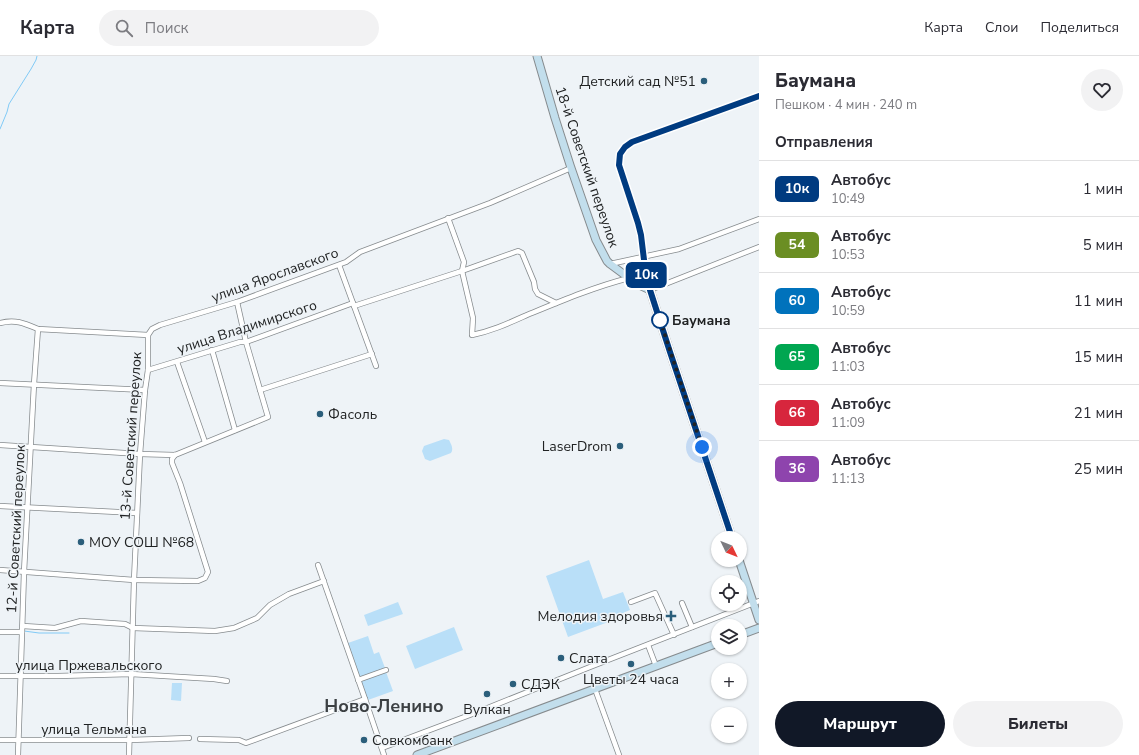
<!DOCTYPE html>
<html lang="ru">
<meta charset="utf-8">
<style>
:root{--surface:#fff;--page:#f2f2f3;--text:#2b2b33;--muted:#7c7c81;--line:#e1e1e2;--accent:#111827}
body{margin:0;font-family:"Nunito Sans",sans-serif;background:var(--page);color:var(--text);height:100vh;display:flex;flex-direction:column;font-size:15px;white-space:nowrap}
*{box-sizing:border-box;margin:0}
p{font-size:13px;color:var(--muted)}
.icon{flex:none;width:22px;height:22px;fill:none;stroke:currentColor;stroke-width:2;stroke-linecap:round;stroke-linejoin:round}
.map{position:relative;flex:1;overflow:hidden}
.panel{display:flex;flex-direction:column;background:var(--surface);width:380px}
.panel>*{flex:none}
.badge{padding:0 8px;border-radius:6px;font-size:14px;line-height:26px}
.needle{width:26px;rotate:133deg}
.controls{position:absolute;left:711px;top:475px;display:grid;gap:8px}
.controls a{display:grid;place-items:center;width:36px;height:36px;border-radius:50%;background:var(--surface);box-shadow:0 1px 3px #0004;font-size:20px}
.you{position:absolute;width:20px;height:20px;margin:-10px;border:3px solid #fff;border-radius:50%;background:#1a73e8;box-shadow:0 0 0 6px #1a73e833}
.map>.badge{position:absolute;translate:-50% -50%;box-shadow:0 0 0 2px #fff}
h2{padding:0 16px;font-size:15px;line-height:36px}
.round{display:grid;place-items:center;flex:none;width:42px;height:42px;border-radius:21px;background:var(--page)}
.headline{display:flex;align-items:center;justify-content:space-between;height:68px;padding:0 16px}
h1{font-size:19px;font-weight:800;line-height:30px}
.action{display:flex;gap:8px;margin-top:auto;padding:8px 16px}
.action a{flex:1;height:46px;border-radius:24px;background:var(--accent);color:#fff;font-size:16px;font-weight:800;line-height:46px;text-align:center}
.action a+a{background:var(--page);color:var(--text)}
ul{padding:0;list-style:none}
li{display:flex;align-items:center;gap:12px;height:56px;padding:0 16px;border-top:1px solid var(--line)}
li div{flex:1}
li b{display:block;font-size:15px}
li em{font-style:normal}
li .badge{min-width:44px;font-weight:700;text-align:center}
header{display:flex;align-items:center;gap:24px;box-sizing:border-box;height:56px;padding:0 20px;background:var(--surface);border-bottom:1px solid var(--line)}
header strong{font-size:19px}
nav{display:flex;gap:22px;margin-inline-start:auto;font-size:14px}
.search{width:280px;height:36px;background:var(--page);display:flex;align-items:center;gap:10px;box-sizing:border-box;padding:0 14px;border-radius:22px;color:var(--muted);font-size:15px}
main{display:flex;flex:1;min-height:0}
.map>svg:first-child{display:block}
.green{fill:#b9dff8}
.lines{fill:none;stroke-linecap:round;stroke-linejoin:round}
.stream{stroke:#81caf6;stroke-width:1}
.street-casing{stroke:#868b8e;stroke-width:6}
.secondary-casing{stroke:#868b8e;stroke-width:9}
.street{stroke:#fff;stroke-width:4.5}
.secondary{stroke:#c2deec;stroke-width:7}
.line-casing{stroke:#fff;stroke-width:9}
.line{stroke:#003b80;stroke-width:6}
.walk{stroke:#202223;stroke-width:4;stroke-dasharray:0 7.2}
.poi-dot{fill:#2b5e7b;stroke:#eef3f7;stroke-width:1.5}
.stop-dot{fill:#fff;stroke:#003b80;stroke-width:2}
.labels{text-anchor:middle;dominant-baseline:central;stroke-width:3;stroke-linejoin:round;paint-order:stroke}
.poi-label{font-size:14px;fill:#202223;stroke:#eef3f7;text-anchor:start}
.street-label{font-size:14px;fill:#202223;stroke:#eef3f7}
.stop-label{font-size:14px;font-weight:bold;fill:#202223;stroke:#eef3f7;text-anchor:start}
.district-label{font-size:18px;font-weight:bold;fill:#3c4043;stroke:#eef3f7}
</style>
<header>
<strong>Карта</strong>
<div class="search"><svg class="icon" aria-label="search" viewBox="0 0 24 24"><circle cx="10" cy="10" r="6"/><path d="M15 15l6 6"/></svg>Поиск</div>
<nav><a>Карта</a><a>Слои</a><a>Поделиться</a></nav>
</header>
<main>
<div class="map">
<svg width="759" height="699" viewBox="0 0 759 699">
<rect width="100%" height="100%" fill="#eef3f7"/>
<g class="green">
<path d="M444,383L449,384C451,388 454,393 451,397L430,405L425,403L422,395L424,390Z"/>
<path d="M589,504L603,543L623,536L630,554L618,559L619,562L568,581L546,520Z"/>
<path d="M398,546L403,558L368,570L364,559Z"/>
<path d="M454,571L463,594L415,613L406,590Z"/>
<path d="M368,580L374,598L379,596L385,612L360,621L348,587Z"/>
<path d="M386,616L393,635L368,644L361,625Z"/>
<path d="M172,627H182L181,645L171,644Z"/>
</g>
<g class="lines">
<g class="stream">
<path d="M0,73L7,56L9,48L31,13L36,4L37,0"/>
<path d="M24,575L39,577H69"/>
</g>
<g class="street-casing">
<g id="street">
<path d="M759,40L632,86L625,91L620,98L619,109L638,167L641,179L645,211L650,234L759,191"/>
<path d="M448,162L464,206L462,215L473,262L472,279C492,275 509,267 527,259C561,245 594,231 629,222"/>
<path d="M610,208L679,193L759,163"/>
<path d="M339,209L376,310"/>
<path d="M354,250L462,215L518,195L522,197L534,226L535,233L538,238L556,247"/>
<path d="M0,267C15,263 24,267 38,273L148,279"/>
<path d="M212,294L235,374"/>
<path d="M177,306L205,386"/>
<path d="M148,314L240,286H246L353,247"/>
<path d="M0,327L145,334"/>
<path d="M260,334L372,298"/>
<path d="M0,389L140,398L175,399L268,361L246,286L237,246"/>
<path d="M0,450L137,457"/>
<path d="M318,509L365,643L384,699"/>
<path d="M0,514L134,524L198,525L205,522L208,516L180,427L172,407V403L175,399"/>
<path d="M631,546L655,537L674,579"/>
<path d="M682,547L692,571"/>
<path d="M23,570L55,572L81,565L125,568L133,572L215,575L234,572L257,562L270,549L289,538L324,525"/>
<path d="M0,576H22"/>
<path d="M648,589L656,610"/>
<path d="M0,620H58L131,618L214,623L227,625"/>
<path d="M358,624L386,614"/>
<path d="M595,633L619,699"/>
<path d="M200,683L239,684L246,687L365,643"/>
<path d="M0,684H130L189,682"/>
<path d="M382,692L475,657L590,611L759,545"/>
<path d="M18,699L24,516L34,328L38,273"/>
<path d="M129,699L134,524L140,398L145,334L148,314V279L152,273L160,269L237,246L346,206L360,196L490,147L571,112"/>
</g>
</g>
<g class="secondary-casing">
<g id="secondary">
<path d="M537,0L555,62L571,112L596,184L607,205L610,208L637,228L650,234L670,296L732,482"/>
<path d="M739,504L759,564"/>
<path d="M740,579L759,572"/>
<path d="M417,699L718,587"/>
</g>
</g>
<use href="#street" class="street"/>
<use href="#secondary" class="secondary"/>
</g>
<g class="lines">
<g class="line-casing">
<path id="line" d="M732,482L670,296L650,234L645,212L641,179L638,167L619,109L620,98L625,91L632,86L759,40"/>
</g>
<use href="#line" class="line"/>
<path class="walk" d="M660,264L658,258L702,391"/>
</g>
<g class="poi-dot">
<circle cx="704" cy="25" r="4"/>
<circle cx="320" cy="358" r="4"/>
<circle cx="620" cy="390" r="4"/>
<circle cx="81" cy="486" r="4"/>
<path d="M669 554h4v4h4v4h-4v4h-4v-4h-4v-4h4z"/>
<circle cx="561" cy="602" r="4"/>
<circle cx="631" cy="608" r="4"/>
<circle cx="513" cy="628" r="4"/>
<circle cx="487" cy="638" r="4"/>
<circle cx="364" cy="684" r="4"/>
</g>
<circle class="stop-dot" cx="660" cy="264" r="8"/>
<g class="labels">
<g class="poi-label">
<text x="696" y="25" text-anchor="end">Детский сад №51</text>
<text x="328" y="358">Фасоль</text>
<text x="612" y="390" text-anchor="end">LaseгDrom</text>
<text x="89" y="486">МОУ СОШ №68</text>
<text x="663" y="560" text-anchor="end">Мелодия здоровья</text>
<text x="569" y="602">Слата</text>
<text x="631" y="623" text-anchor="middle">Цветы 24 часа</text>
<text x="521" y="628">СДЭК</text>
<text x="487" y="653" text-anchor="middle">Вулкан</text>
<text x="372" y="684">Совкомбанк</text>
</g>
<g class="street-label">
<text transform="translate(587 111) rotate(71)">18-й Советский переулок</text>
<text transform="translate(275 219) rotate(-20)">улица Ярославского</text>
<text transform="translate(247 271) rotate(-18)">улица Владимирского</text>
<text transform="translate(131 380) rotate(-86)">13-й Советский переулок</text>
<text transform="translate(16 473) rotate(-87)">12-й Советский переулок</text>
<text x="89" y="609">улица Пржевальского</text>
<text x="94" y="673">улица Тельмана</text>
</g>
<g class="stop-label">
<text x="672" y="264">Баумана</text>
</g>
<g class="district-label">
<text x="384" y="650">Ново-Ленино</text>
</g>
</g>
</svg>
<div class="controls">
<a><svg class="needle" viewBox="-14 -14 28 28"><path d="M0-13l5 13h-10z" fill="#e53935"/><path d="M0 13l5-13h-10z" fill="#7c7c81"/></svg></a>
<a><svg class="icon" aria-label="locate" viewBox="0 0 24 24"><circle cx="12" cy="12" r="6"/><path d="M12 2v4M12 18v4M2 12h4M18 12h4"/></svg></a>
<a><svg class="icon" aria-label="layers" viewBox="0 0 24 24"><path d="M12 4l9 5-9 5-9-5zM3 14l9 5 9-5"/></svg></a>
<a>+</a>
<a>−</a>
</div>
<div class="you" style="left:702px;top:391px"></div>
<b class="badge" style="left:646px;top:219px;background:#003b80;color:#fff">10к</b>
</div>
<section class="panel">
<div class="headline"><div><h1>Баумана</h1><p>Пешком · 4 мин · 240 m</p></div><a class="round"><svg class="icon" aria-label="heart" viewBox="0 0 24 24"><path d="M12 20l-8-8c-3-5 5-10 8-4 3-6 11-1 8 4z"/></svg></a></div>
<h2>Отправления</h2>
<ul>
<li><span class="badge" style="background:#003b80;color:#fff">10к</span><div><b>Автобус</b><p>10:49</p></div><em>1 мин</em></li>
<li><span class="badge" style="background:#6b8e23;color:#fff">54</span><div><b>Автобус</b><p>10:53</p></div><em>5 мин</em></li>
<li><span class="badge" style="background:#0072bc;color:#fff">60</span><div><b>Автобус</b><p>10:59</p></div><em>11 мин</em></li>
<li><span class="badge" style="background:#00a651;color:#fff">65</span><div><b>Автобус</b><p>11:03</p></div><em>15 мин</em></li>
<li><span class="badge" style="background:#d7263d;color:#fff">66</span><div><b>Автобус</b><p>11:09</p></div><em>21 мин</em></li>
<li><span class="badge" style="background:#8e44ad;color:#fff">36</span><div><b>Автобус</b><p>11:13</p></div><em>25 мин</em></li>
</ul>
<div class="action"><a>Маршрут</a><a>Билеты</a></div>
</section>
</main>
